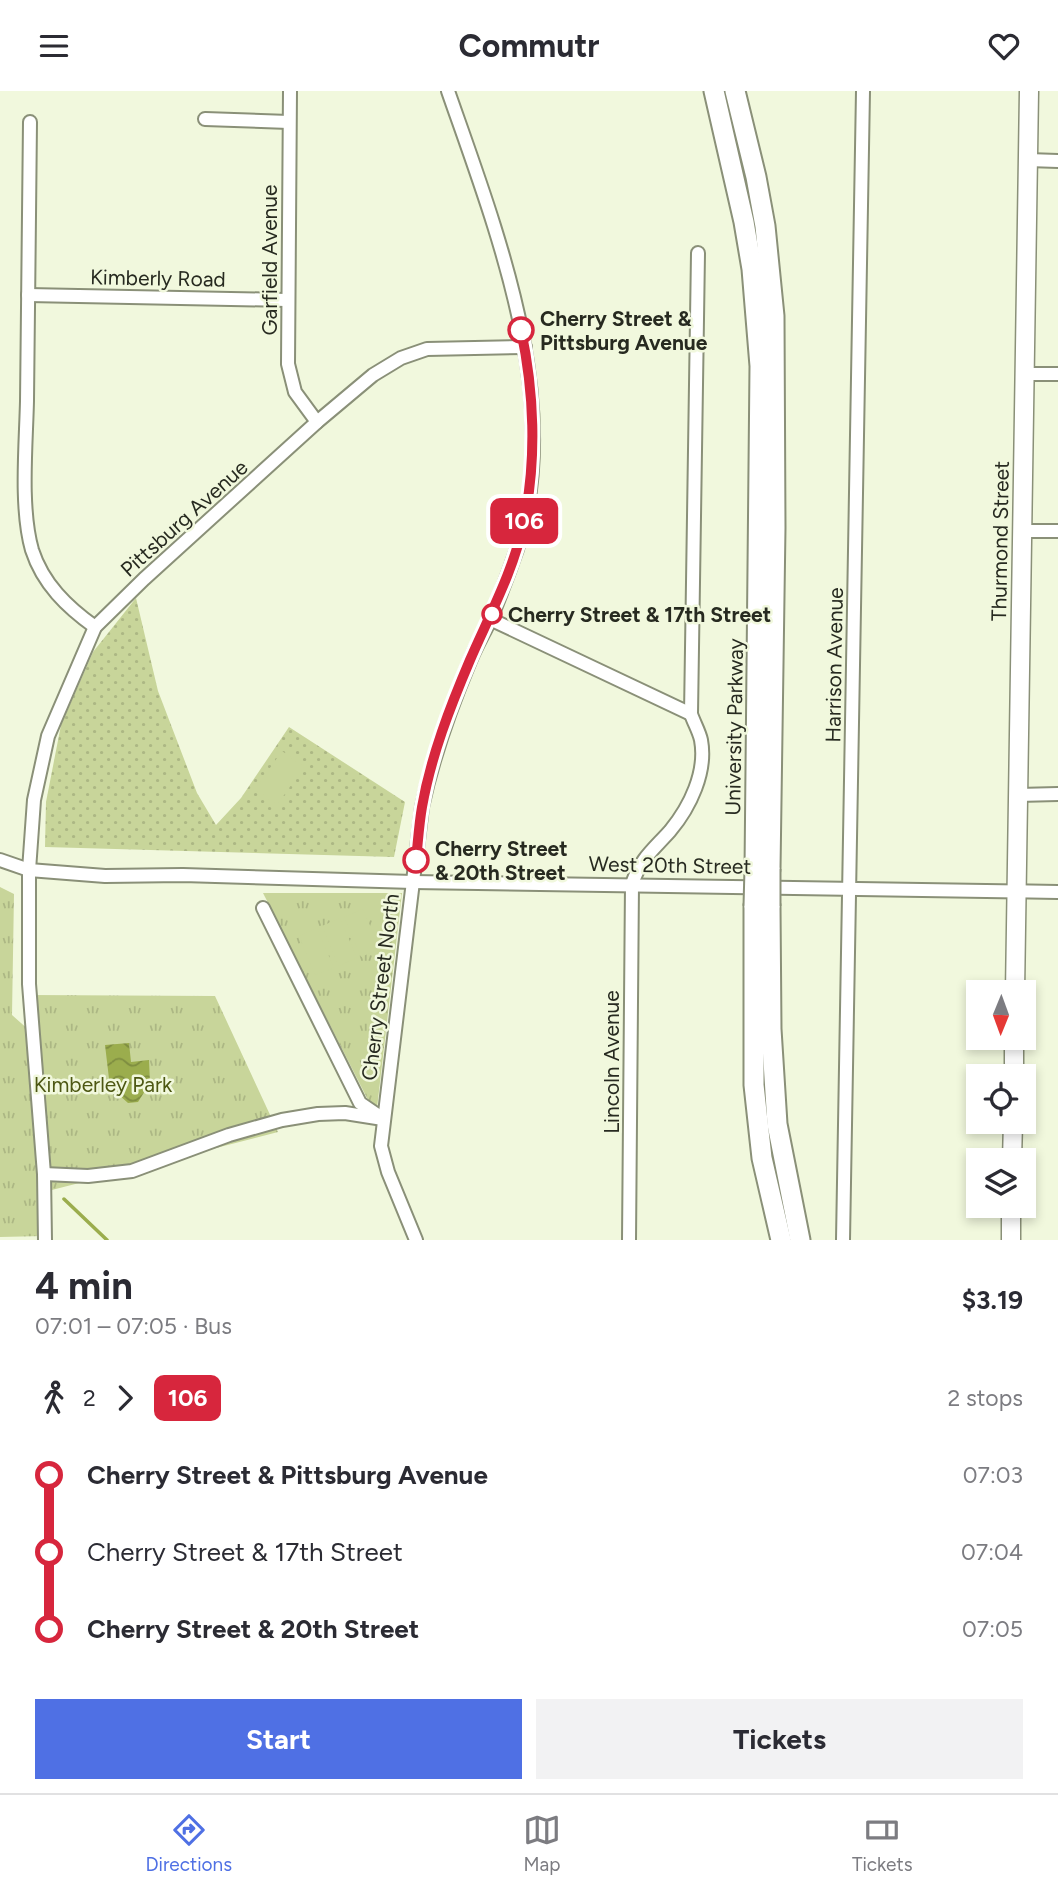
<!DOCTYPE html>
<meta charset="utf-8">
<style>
:root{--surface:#fff;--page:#f2f2f3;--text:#2b2b33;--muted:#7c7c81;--line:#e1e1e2;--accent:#4f70e4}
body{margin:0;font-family:Figtree,sans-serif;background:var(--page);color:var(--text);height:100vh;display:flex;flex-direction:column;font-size:26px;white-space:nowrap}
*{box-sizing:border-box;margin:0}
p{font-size:23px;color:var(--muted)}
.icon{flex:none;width:38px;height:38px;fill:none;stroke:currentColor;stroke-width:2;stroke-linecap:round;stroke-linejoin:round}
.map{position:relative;height:1149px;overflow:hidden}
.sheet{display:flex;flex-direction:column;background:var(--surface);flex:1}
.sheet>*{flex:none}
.badge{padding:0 14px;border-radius:10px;font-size:24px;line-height:46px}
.needle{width:46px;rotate:181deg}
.buttons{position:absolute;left:966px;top:889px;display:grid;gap:14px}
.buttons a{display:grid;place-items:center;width:70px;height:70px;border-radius:0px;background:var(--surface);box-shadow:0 4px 10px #0003;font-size:35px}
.map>.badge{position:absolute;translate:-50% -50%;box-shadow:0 0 0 4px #fff}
.legs{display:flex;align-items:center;gap:10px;height:77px;padding:0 35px;font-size:23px}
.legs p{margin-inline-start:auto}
.summary{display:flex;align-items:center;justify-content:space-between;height:119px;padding:0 35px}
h1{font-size:38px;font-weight:700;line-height:52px}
.action{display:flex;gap:14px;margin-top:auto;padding:14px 35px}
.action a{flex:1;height:80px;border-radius:0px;background:var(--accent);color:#fff;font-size:28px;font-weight:700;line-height:80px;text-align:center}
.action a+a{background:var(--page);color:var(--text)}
ul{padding:0 35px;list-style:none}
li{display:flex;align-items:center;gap:24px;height:77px;font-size:26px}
li i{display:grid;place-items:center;width:10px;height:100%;margin:0 9px;background:currentColor}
li i::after{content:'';width:18px;height:18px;margin:-9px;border:5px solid;border-radius:50%;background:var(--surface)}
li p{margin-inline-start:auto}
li:first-child i{background:linear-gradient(#0000 50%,currentColor 0)}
li:last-child i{background:linear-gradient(currentColor 50%,#0000 0)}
header{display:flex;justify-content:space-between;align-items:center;height:91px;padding:0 35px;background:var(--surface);font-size:32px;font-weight:700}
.menu{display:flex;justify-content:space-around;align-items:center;height:98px;border-top:2px solid var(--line);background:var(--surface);font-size:19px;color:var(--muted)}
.menu a{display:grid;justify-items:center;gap:4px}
.menu .active{color:var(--accent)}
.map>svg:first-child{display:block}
.grass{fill:url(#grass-dots)}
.park{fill:url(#park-tufts)}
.pitch{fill:#c8d59a}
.water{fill:url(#water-waves)}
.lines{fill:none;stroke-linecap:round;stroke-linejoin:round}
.stream{stroke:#9bad4d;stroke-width:3.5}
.street-casing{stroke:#8a9078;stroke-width:16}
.secondary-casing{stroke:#8a9078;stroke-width:21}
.primary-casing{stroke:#8a9078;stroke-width:23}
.street{stroke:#fff;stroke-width:12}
.secondary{stroke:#fff;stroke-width:18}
.primary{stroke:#fff;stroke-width:19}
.primary-bridge-casing{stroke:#8a9078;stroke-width:23;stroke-linecap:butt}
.primary-bridge{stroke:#fff;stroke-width:19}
.line-1-casing{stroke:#fff;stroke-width:16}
.line-1{stroke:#d7263d;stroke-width:10}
.stop-1-dot{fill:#fff;stroke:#d7263d;stroke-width:3.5}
.labels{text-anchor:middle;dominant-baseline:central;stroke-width:5;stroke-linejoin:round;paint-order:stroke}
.street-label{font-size:21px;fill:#272a20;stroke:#f1f8dd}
.stop-label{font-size:21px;font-weight:bold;fill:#272a20;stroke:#f1f8dd;text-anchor:start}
.park-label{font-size:21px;fill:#4d5813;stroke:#f1f8dd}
</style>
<header><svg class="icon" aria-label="menu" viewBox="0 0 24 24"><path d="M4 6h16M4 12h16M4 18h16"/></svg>Commutr<svg class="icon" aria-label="heart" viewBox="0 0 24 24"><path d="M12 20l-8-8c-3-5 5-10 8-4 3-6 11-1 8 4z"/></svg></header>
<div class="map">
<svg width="1058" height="1149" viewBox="0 0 1058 1149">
<defs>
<pattern id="grass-dots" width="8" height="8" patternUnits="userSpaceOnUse" patternTransform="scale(1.75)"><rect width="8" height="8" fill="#c8d59a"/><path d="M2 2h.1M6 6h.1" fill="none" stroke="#acb784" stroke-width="1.8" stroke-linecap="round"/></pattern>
<pattern id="park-tufts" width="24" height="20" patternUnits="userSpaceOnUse" patternTransform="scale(1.75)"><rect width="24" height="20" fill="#c8d59a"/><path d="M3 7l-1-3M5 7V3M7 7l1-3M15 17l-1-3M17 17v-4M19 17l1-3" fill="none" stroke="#acb784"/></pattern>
<pattern id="water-waves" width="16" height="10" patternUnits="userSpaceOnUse" patternTransform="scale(1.75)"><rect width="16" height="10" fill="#9bad4d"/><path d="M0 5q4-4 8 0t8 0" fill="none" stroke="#7e8d40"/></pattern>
</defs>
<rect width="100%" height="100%" fill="#f1f8dd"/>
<path class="grass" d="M136,507L158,600L197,702L216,734L241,707L289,636L405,711L394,766L45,756L46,711L61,634L93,561Z"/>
<g class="park">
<path d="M0,796L14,803L12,924L30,940L31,904L215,905L278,1041L44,1101V1145L0,1146Z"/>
<path d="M263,802H402L377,1017L367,1007Z"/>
</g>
<g class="pitch">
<path d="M282,660L304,676L277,714L255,698Z"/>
<path d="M363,818L380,858L361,866L344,826Z"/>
<path d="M340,827L357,867L338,875L322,835Z"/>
<path d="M317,837L334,877L315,884L299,845Z"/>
</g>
<path class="water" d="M129,952L131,971L149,969L150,992L138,1011L128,1012L110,996L105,954Z"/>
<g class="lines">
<path class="stream" d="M64,1108L107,1149"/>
<g class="street-casing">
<g id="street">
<path d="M290,0L288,273L295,301L317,331"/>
<path d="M205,28L289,31"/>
<path d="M30,31C29,124 28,217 27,310C26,354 20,417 32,459C43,493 67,516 95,536"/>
<path d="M1028,69L1058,70"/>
<path d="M28,204L287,209"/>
<path d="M1025,283H1058"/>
<path d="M1023,440H1058"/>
<path d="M490,528L691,623"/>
<path d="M1018,704L1058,703"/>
<path d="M0,769L29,779L105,785L183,784L413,791L1058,801"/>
<path d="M263,817L360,1012L379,1025"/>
<path d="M44,1083L88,1085L132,1080L229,1044L282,1029L318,1023L345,1022L383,1028"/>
<path d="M45,1149L44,1083L29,893V779L34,709L48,645L95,536L144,488L317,331L373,284L401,267L427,258L525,256"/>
<path d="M416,1149L388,1081L381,1055L422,716C433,665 450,618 470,570C476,555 484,542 491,527C500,505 509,481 517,458C565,311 496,138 448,0"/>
<path d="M629,1149L632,793C641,767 653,759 670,740C690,716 707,681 701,649C699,640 694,632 691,623L698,162"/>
<path d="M843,1149L863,0"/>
</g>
</g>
<g class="secondary-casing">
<g id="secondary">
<path d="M1015,901L1029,0"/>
<path d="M1014,985V947"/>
<path d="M1012,1069L1013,1031"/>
<path d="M1011,1149V1115"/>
</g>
</g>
<g class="primary-casing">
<g id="primary">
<path d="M714,0L744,131L752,178L760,275L755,778"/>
<path d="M735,0L756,86L765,135L774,225L775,437L770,778"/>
<path d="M754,815V994L762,1067L781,1149"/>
<path d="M770,815L771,938L777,1033L800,1149"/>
</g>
</g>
<use href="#street" class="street"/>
<use href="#secondary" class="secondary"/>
<use href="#primary" class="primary"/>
<g class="primary-bridge-casing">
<g id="primary-bridge">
<path d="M754,815L755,778"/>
<path d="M770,815V778"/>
</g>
</g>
<use href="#primary-bridge" class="primary-bridge"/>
</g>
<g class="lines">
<g class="line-1-casing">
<path id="line-1" d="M416,769C418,751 419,733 422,716C431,665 450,616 470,569C490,523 514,479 524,430C537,368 534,300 521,239"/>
</g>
<use href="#line-1" class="line-1"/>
</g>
<g class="stop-1-dot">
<circle cx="521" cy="239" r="12"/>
<circle cx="492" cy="523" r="9"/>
<circle cx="416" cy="769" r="12"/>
</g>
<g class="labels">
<g class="street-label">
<text transform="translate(269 169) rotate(-90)">Garfield Avenue</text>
<text transform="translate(158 187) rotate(1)">Kimberly Road</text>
<text transform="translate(184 427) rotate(-42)">Pittsburg Avenue</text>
<text transform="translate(1000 450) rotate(-89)">Thurmond Street</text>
<text transform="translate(834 574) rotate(-89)">Harrison Avenue</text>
<text transform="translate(734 636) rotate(-89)">University Parkway</text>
<text transform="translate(670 774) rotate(1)">West 20th Street</text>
<text transform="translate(380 896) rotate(-83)">Cherry Street North</text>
<text transform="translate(611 971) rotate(-90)">Lincoln Avenue</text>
</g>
<g class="stop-label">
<text x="540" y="227">Cherry Street &amp;<tspan x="540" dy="24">Pittsburg Avenue</tspan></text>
<text x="508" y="523">Cherry Street &amp; 17th Street</text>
<text x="435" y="757">Cherry Street<tspan x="435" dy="24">&amp; 20th Street</tspan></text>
</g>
<g class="park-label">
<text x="103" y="993">Kimberley Park</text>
</g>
</g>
</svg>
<div class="buttons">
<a><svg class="needle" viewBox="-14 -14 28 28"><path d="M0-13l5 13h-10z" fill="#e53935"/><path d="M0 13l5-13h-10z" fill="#7c7c81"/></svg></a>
<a><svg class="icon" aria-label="locate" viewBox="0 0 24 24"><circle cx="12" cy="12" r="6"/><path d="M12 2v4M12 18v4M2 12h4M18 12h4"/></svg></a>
<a><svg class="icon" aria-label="layers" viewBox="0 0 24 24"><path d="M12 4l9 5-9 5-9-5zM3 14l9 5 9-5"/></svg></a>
</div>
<b class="badge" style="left:524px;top:430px;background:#d7263d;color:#fff">106</b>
</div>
<section class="sheet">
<div class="summary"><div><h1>4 min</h1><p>07:01 – 07:05 · Bus</p></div><b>$3.19</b></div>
<div class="legs"><svg class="icon" aria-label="walk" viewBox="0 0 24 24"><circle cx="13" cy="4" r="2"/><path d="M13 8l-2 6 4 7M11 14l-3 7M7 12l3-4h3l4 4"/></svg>2<svg class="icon" aria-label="forward" viewBox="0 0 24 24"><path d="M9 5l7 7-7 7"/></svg><b class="badge" style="background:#d7263d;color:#fff">106</b><p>2 stops</p></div>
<ul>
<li><i style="color:#d7263d"></i><b>Cherry Street &amp; Pittsburg Avenue</b><p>07:03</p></li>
<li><i style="color:#d7263d"></i><span>Cherry Street &amp; 17th Street</span><p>07:04</p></li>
<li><i style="color:#d7263d"></i><b>Cherry Street &amp; 20th Street</b><p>07:05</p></li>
</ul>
<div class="action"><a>Start</a><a>Tickets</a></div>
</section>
<nav class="menu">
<a class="active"><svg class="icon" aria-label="directions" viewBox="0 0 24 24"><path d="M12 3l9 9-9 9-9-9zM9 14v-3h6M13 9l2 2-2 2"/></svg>Directions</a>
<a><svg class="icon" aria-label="map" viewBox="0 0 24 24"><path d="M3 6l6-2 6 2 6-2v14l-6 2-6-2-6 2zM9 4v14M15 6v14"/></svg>Map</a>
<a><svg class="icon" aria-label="tickets" viewBox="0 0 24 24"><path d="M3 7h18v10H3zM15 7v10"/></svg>Tickets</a>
</nav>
